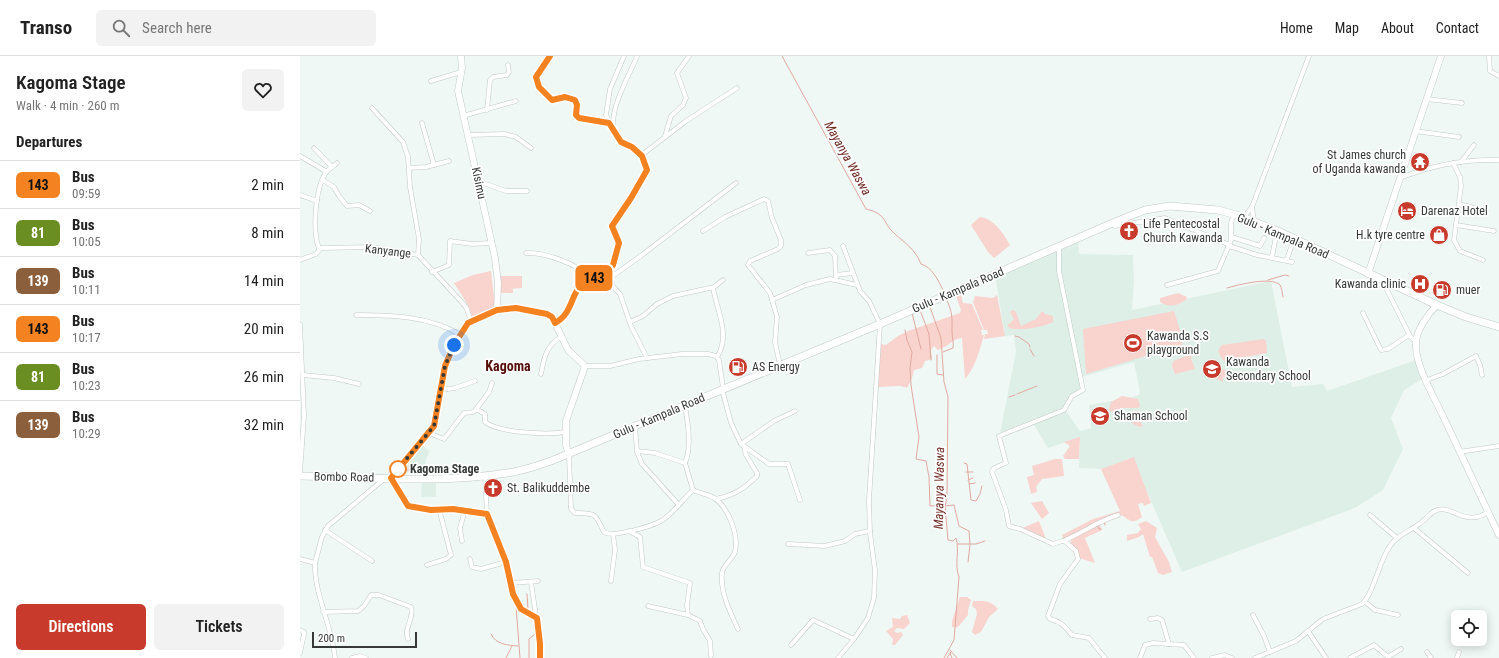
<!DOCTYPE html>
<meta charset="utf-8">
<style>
:root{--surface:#fff;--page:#f2f2f2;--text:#222;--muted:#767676;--line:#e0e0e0;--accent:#c83b2c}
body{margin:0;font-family:"Roboto Condensed",sans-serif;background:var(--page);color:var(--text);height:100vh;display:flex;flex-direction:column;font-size:15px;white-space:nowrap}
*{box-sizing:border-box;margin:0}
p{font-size:13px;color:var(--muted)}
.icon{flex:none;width:22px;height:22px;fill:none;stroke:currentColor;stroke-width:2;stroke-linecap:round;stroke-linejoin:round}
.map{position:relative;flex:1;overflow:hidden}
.details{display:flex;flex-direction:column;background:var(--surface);width:300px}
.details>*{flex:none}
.badge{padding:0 8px;border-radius:6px;font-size:14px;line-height:26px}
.buttons{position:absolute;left:1151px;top:554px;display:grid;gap:8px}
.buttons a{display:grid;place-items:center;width:36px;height:36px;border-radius:6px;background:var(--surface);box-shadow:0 2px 10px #0003;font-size:20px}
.scale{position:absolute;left:12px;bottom:10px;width:105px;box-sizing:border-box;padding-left:4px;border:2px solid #363938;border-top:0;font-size:11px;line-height:14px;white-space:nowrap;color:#363938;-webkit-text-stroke:3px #fff;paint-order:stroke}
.you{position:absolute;width:20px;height:20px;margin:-10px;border:3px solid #fff;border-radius:50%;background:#1a73e8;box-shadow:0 0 0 6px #1a73e833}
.map>.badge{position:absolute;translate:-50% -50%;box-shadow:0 0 0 2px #fff}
h2{padding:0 16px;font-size:15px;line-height:36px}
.round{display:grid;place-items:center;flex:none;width:42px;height:42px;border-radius:6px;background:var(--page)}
.overview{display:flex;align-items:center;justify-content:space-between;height:68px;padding:0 16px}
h1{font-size:19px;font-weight:600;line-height:30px}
.button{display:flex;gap:8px;margin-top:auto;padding:8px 16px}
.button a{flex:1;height:46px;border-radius:6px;background:var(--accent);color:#fff;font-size:16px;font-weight:600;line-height:46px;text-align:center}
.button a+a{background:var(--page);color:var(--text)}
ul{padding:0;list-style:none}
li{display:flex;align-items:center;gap:12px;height:48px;padding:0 16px;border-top:1px solid var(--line)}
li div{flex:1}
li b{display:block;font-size:15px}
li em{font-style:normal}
li .badge{min-width:44px;font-weight:700;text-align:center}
header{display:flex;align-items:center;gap:24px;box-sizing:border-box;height:56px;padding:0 20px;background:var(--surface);border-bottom:1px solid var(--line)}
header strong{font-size:19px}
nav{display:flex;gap:22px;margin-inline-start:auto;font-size:14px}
.search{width:280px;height:36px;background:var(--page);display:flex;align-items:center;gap:10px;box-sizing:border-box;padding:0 14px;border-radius:6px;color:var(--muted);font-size:15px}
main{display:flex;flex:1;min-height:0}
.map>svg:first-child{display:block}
.built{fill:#deefe8}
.green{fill:#f9d3cd}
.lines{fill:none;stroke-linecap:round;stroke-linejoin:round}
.stream{stroke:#e2a99f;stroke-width:1}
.street-casing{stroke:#c1c9c6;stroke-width:5}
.secondary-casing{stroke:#c1c9c6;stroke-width:7}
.primary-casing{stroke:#c1c9c6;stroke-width:8}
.street{stroke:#fff;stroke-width:4}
.secondary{stroke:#fff;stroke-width:6}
.primary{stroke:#fff;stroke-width:7}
.line-casing{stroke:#fff;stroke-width:9}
.line{stroke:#f58220;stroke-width:6}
.walk{stroke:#363938;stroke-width:4;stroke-dasharray:0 7.2}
.stop-dot{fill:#fff;stroke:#f58220;stroke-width:2}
.labels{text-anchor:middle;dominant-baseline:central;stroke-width:3.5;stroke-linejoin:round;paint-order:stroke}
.poi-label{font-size:12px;fill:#363938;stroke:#fff;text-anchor:start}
.street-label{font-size:12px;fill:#363938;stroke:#fff}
.stop-label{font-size:12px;font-weight:bold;fill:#363938;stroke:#fff;text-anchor:start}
.water-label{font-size:13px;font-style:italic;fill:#702c23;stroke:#fff}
.quarter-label{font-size:14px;font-weight:bold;fill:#54100a;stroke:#fff}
</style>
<header>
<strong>Transo</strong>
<div class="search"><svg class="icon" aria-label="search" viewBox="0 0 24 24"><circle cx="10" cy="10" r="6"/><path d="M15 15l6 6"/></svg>Search here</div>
<nav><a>Home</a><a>Map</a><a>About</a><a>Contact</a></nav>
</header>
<main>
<section class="details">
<div class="overview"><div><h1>Kagoma Stage</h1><p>Walk · 4 min · 260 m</p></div><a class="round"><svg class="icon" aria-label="heart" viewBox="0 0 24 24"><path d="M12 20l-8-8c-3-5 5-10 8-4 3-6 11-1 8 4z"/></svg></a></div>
<h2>Departures</h2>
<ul>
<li><span class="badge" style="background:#f58220;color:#111">143</span><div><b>Bus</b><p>09:59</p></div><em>2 min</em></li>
<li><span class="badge" style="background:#6b8e23;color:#fff">81</span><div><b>Bus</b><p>10:05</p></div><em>8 min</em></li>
<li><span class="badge" style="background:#8b5e3c;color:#fff">139</span><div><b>Bus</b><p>10:11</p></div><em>14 min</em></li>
<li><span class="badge" style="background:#f58220;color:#111">143</span><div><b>Bus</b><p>10:17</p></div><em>20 min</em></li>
<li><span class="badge" style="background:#6b8e23;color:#fff">81</span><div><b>Bus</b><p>10:23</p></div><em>26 min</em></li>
<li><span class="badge" style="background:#8b5e3c;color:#fff">139</span><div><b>Bus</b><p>10:29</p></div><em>32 min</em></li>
</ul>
<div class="button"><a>Directions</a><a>Tickets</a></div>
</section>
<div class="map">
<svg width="1199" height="602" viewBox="0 0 1199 602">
<rect width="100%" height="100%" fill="#f0f8f5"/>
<g class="built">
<path d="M778,183L779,198L833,199L834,225L832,254L971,225L992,331L1023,328L1027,335L1116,304L1124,322L1104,334L1091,362L1103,393L1083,434L1055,452L882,516L845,431L834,402L801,413L779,412L780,381L748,392L733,367L766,355L780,375L789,373L791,372L789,349L829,342L839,339L840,336L834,306L782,321L761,216L759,192Z"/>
<path d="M757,195L781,334L775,337L765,352L700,378L716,295L714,279L705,280L695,219Z"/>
<path d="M121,389L130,395L126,403L125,416H96Z"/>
<path d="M122,423L136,424V441H121Z"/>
</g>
<g class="green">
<path d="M680,161C694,163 703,177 710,189L694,202L688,196L671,169Z"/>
<path d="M191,215L195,251L172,261L168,249L154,227L173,219Z"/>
<path d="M201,220H222V232L208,233H213V237H201Z"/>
<path d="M660,234L663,247L672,248L683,274H681L682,279H684C680,293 675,312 665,323L662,282C653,282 648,291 638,294L634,290L631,294L632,303L625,305L622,312L614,314L612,322L607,332L600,330L578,331L580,288L586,289L598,280L608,275L660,257L661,254L655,237Z"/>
<path d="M878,237L887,241L886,244C876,250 871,252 860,246V242Z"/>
<path d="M697,239L705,280L684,283L685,278H688L687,274H684L673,246L675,240L693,242Z"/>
<path d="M713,254L716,256L721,270L736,263L742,255L745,258L753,260V266C744,271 714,277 707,270L714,263L710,256Z"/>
<path d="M874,255L883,284L882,289L786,318L783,273Z"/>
<path d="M963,283L966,284L967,297L929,304L926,306L922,303L918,295L922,289Z"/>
<path d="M894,297L891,302L895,313L875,318L872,310L873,305Z"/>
<path d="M915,311L934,317L939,322L937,326L923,321V326L911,320L910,313Z"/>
<path d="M822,340L838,343L840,350L838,352H822L811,356L809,353L811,346Z"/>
<path d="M832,355H838L843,359L841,366L843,370L840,371L833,368L828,358Z"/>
<path d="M780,381L779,403H765L763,400L770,390L764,386Z"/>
<path d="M834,401L851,447L844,450L843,447L838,448L842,461C829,471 830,461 818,458C798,464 782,475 764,484L762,479L793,463L820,455L801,413Z"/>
<path d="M755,403H762L764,420L742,423L736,431L737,436L731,438L727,421L734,419L732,410Z"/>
<path d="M742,445L749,457L742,463L731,447Z"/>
<path d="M739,465L746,483L720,473Z"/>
<path d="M846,465L857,472L855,481L869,506L872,516L863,519L858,517L852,501H850L843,478L839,481L827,485V479L838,477L841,473L838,468Z"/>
<path d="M799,466L802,474L785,482L795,507L779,502L770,488L772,482Z"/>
<path d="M660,541H667L671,544L668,554V559L658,571H652V565Z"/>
<path d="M673,545C683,545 691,544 698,553L689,561L681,576L675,579L672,576L677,558L676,553L672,550Z"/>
<path d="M607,559L610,567L604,573L597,572L594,575L597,577L601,576L603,579L595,589H592L593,583L586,575L593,571L592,562L600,563L602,560Z"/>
</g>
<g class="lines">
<g class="stream">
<path d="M482,0L566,153C589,159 581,166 595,178C606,188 615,193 621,208C632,211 638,224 643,234"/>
<path d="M968,224L985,219L989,220"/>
<path d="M927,232C938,229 971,220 980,229C982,232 982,237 983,241"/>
<path d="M630,251L641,282L644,326L648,341L647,442L645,450L648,484L653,485L656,482C660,495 654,508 659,521L654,584L644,602"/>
<path d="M620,254L629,278L631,304"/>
<path d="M612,257L621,293"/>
<path d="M605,274L607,284L612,296L610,312L611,329L619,381L616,403L626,405L629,421L630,450L645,449"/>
<path d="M715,280L719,281L729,288L730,291"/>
<path d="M730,293L734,300"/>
<path d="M643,296L653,292C654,286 652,282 652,276C652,260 653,258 646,242"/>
<path d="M637,299V318L643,319"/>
<path d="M717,338L737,330"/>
<path d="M709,341L715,339"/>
<path d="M664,407L667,408L671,444L676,445L680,438L682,430"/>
<path d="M101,414H109"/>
<path d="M114,415L121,416"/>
<path d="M666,416H673"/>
<path d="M668,424L673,422"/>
<path d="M669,428L675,427"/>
<path d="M645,450L654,449L659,470L669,475L670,489L668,506"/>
<path d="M804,465L805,469"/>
<path d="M797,469L799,473H801"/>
<path d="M658,488H676L685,485"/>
<path d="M227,538L228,553L232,557"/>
<path d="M216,550L220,602"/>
<path d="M191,578C196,589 208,589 218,590"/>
<path d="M650,594L657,602"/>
<path d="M650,597L652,602"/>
<path d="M206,602L212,590"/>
<path d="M229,602V583L235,578L233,561"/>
<path d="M647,602L651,596"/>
</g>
<g class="street-casing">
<g id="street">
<path d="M250,0L236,21V25L248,42L254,45C263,42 270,38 276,46V57L278,61L309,67"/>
<path d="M337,0C330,20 298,68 322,86C328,91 336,94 342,100"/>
<path d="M1189,0L1190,15L1199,20"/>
<path d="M131,25L161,16"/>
<path d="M1126,43L1162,47"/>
<path d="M72,52L103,86L108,101L110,131L119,183L118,199"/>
<path d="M187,54L190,24L193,21L207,19L209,16L208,9"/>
<path d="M163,60L216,45"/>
<path d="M122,67L134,109"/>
<path d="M310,67L306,59L310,33L324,0"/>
<path d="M1115,75L1159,81"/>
<path d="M168,79L205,78L216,81L231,92"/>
<path d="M365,80L371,60L383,49L386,42L377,17L389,0"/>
<path d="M14,92L32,111"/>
<path d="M0,100L27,116"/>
<path d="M1161,106L1174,89"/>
<path d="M1153,107L1160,121L1161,130L1154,184L1160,195L1183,204"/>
<path d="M109,112L126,111L149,105"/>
<path d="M1100,122C1132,109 1164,103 1199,104"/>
<path d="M23,124L34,131L39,140L47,150L59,149L70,155"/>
<path d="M178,125L206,135H227"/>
<path d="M0,139L17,145"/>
<path d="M1159,148L1186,155"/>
<path d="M952,151L954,164"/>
<path d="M944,161L952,151L1009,0"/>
<path d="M812,167L815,170L865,162L930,189"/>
<path d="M1156,169L1194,175"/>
<path d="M403,175L425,161L464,143L468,145L472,162L481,184V190L478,193L450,205L448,209L470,237L477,261L475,286L480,309"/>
<path d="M932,181L960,190L964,182"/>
<path d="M929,190L957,199L992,206"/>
<path d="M759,191V215L783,334L772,340L764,354L699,380L706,407L694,412L692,416L706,454L709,470L720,473L753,488L762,485L766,486L776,495L778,503L760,528L748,560L750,563C762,566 765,571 772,579L789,582L805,602"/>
<path d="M19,193C12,174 15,131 27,115C30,112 34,110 37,107"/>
<path d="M226,197C245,196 278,208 290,222"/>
<path d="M508,197L530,194L535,200L536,224"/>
<path d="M972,201L975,185L980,176"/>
<path d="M987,203L994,183"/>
<path d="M0,204L16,198L21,192L72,191L118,199L158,242L166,251L171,265"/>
<path d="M132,216L149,209L150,185L172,188L191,187"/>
<path d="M536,219L553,217"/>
<path d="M304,222L313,209L319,187L312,170L331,142L346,118C348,110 340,105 343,98L386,65L437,32"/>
<path d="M307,224L342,199L436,127"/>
<path d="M1082,224L1110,280L1116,286"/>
<path d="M867,229L918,215L931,184V167L934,158"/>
<path d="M413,232C417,254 431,280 417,301"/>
<path d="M472,244L506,229L530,223L557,229"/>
<path d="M1063,257L1081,294L1088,293L1109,279"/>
<path d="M56,259C91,259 130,260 161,279"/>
<path d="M330,266L343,260L357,248L373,240L414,231L423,224"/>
<path d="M255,267C279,255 269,216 306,223L320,238L331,270L347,302"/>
<path d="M0,268L4,359L0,417"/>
<path d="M285,310H310L339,303L382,298H408L416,300L419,304L423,332"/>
<path d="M241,318C244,301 246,290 262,280"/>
<path d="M3,319L34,322L59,328"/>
<path d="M1127,324L1143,318L1176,300L1180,309L1182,319"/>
<path d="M422,333L431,367L441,388L469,408H488L500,444"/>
<path d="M140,334L155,332L175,325"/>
<path d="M176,353L185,358V366C199,377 247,379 266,376"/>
<path d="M335,370L337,395L355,397L385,407L393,434"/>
<path d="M129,377L144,383L164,357L174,356L189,336L192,327"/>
<path d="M441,388L474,365L495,355"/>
<path d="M337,396L342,408L378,448"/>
<path d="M1159,396L1199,390"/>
<path d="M269,399L271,453L275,457C298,458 294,457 304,476C313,482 352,470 361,465C373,458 383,443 393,434"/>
<path d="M385,407C392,391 388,367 385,350"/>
<path d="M185,420L187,458L206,506L213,538L221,553L225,556L236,560L238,564L240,602"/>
<path d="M91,422L107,450L131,454L153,453L187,458"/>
<path d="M393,434C399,437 410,439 416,443C429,454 439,479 435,496C432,504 423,509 422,517C420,536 430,556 438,573"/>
<path d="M415,443C433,440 444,433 457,420V417L446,399L444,391"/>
<path d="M1070,459L1097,482"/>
<path d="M1114,472L1168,517"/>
<path d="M25,474L72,505"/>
<path d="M329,475L340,481L343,511L390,527L387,549L388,559L400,565L403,573L410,585L411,600"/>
<path d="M162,485L160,472L165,454"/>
<path d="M763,485C782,477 798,465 818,459"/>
<path d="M488,488L525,490L545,485L555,478L570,475"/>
<path d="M0,503L15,507C14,538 32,570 35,602"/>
<path d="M170,503L172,511L181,513L206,506"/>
<path d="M15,507L22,481L28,470L84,423"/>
<path d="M127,509L146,503L151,499L139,453"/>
<path d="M311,525L315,494L313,478"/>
<path d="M231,526L236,560"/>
<path d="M211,527L238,525"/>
<path d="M1065,546L1075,554L1098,559"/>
<path d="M348,550L388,559"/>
<path d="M23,556L58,555L64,550L71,539H79L111,551C115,562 103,572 108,583"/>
<path d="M953,559L964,580L970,596"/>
<path d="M850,563L858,562L862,564L869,588"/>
<path d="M0,574L4,576V578L0,597"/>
<path d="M1008,575L1026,602"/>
<path d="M491,589L513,564L554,583"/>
<path d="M1127,596L1131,602"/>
<path d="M52,602L60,600L66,602"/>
<path d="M538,602L554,583L568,562L574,542L575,514L570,477L569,444L580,268L569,245L560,235L543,190"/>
<path d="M840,602L845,589L853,587L884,589L894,602"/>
<path d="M912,602L925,599L932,602"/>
<path d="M955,602L996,585L1023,563L1062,548C1074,537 1079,505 1090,490C1097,479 1109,476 1119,468C1124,465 1128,460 1133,456C1151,445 1163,473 1188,456"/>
<path d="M1050,602L1074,589L1088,601L1101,593"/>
<path d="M1157,602L1159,596"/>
</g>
</g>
<g class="secondary-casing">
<g id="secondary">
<path d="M161,0L162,12L158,35L195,202L198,227L197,254"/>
<path d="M1068,218L1141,0"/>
<path d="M1137,249C1128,258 1116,274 1116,288C1115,309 1133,339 1142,358C1161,399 1180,439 1199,479"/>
<path d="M91,422L134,370L145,310L154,289L168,267L197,254L216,253L234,255L252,261L268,294L285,310L266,365V389L269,399"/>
</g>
</g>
<g class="primary-casing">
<path id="primary" d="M0,420C69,421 139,428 207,417C222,415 237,410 251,405L580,268L815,166L845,154L870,150L918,154L940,160L980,176L1137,249L1166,261L1199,271"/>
</g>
<use href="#street" class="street"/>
<use href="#secondary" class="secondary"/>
<use href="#primary" class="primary"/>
</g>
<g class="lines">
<g class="line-casing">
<path id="line" d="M240,602V588L237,562L221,553L213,538L206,506L187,458L153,453L131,454L108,450L91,422L134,370L145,310L154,289L168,267L197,254L216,252L247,258L252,261L255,267C280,254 266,220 304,222L313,209L319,187L312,170L331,142L347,114L342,100L332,91L321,86L309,67L279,62L276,59L277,49L275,44L265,41L252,44L239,31L236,21L250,0"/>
</g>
<use href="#line" class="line"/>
<path class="walk" d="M98,413L134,370L145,310L154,289"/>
</g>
<defs>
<g id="temple-disc" transform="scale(1)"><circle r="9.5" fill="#c83b2c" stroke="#fff"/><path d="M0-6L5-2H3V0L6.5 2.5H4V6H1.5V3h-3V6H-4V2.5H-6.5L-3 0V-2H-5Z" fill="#fff"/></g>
<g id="hotel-disc" transform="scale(1)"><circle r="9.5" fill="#c83b2c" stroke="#fff"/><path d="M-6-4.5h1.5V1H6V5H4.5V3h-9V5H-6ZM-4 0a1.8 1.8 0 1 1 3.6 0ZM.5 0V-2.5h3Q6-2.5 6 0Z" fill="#fff"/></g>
<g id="church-disc" transform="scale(1)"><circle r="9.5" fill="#c83b2c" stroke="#fff"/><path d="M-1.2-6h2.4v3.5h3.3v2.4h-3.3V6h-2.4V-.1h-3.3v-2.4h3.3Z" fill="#fff"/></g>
<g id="shop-disc" transform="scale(1)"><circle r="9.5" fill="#c83b2c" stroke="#fff"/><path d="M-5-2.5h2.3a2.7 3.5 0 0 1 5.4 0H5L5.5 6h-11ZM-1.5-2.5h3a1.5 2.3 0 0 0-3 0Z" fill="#fff"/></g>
<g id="hospital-disc" transform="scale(1)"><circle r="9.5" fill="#c83b2c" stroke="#fff"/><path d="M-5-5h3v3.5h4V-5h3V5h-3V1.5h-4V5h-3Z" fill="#fff"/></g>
<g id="fuel-disc" transform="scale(1)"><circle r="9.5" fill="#c83b2c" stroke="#fff"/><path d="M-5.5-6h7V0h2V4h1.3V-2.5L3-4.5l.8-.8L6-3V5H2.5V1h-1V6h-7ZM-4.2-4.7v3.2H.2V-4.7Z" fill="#fff"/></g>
<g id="stadium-disc" transform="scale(1)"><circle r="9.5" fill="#c83b2c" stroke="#fff"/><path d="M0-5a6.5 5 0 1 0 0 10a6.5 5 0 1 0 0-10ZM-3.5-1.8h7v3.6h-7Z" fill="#fff"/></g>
<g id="school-disc" transform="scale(1)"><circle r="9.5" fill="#c83b2c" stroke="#fff"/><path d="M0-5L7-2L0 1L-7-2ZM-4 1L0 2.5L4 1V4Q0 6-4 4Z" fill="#fff"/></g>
</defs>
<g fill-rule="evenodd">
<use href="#temple-disc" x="1120" y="106"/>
<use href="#hotel-disc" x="1107" y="155"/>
<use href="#church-disc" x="829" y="175"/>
<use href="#shop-disc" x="1139" y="179"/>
<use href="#hospital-disc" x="1120" y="228"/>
<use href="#fuel-disc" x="1142" y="234"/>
<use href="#stadium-disc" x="833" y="287"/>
<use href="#fuel-disc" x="438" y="311"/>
<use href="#school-disc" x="912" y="313"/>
<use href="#school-disc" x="800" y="360"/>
<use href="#church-disc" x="193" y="432"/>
</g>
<circle class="stop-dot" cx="98" cy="413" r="8"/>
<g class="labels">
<g class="poi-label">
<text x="1106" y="99" text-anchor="end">St James church<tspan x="1106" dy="14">of Uganda kawanda</tspan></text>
<text x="1121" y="155">Darenaz Hotel</text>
<text x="843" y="168">Life Pentecostal<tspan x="843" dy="14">Church Kawanda</tspan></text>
<text x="1125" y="179" text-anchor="end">H.k tyre centre</text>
<text x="1106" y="228" text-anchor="end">Kawanda clinic</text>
<text x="1156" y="234">muer</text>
<text x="847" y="280">Kawanda S.S<tspan x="847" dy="14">playground</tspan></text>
<text x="926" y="306">Kawanda<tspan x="926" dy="14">Secondary School</tspan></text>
<text x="452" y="311">AS Energy</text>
<text x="814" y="360">Shaman School</text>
<text x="207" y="432">St. Balikuddembe</text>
</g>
<g class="street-label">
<text transform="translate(179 127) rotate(78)">Kisimu</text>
<text transform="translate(983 180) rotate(23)">Gulu - Kampala Road</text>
<text transform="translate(88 195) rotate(7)">Kanyange</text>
<text transform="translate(658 234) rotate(-23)">Gulu - Kampala Road</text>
<text transform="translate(359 360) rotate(-23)">Gulu - Kampala Road</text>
<text transform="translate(44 421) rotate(1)">Bombo Road</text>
</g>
<g class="stop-label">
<text x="110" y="413">Kagoma Stage</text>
</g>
<g class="water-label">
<text transform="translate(548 102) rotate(61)">Mayanya Waswa</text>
<text transform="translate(639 432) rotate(-89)">Mayanya Waswa</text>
</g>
<g class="quarter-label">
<text x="208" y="310">Kagoma</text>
</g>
</g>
</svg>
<div class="buttons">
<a><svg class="icon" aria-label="locate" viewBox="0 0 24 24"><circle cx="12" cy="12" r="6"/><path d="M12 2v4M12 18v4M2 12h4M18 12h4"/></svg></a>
</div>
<div class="scale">200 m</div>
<div class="you" style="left:154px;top:289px"></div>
<b class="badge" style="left:294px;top:222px;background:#f58220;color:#111">143</b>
</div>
</main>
